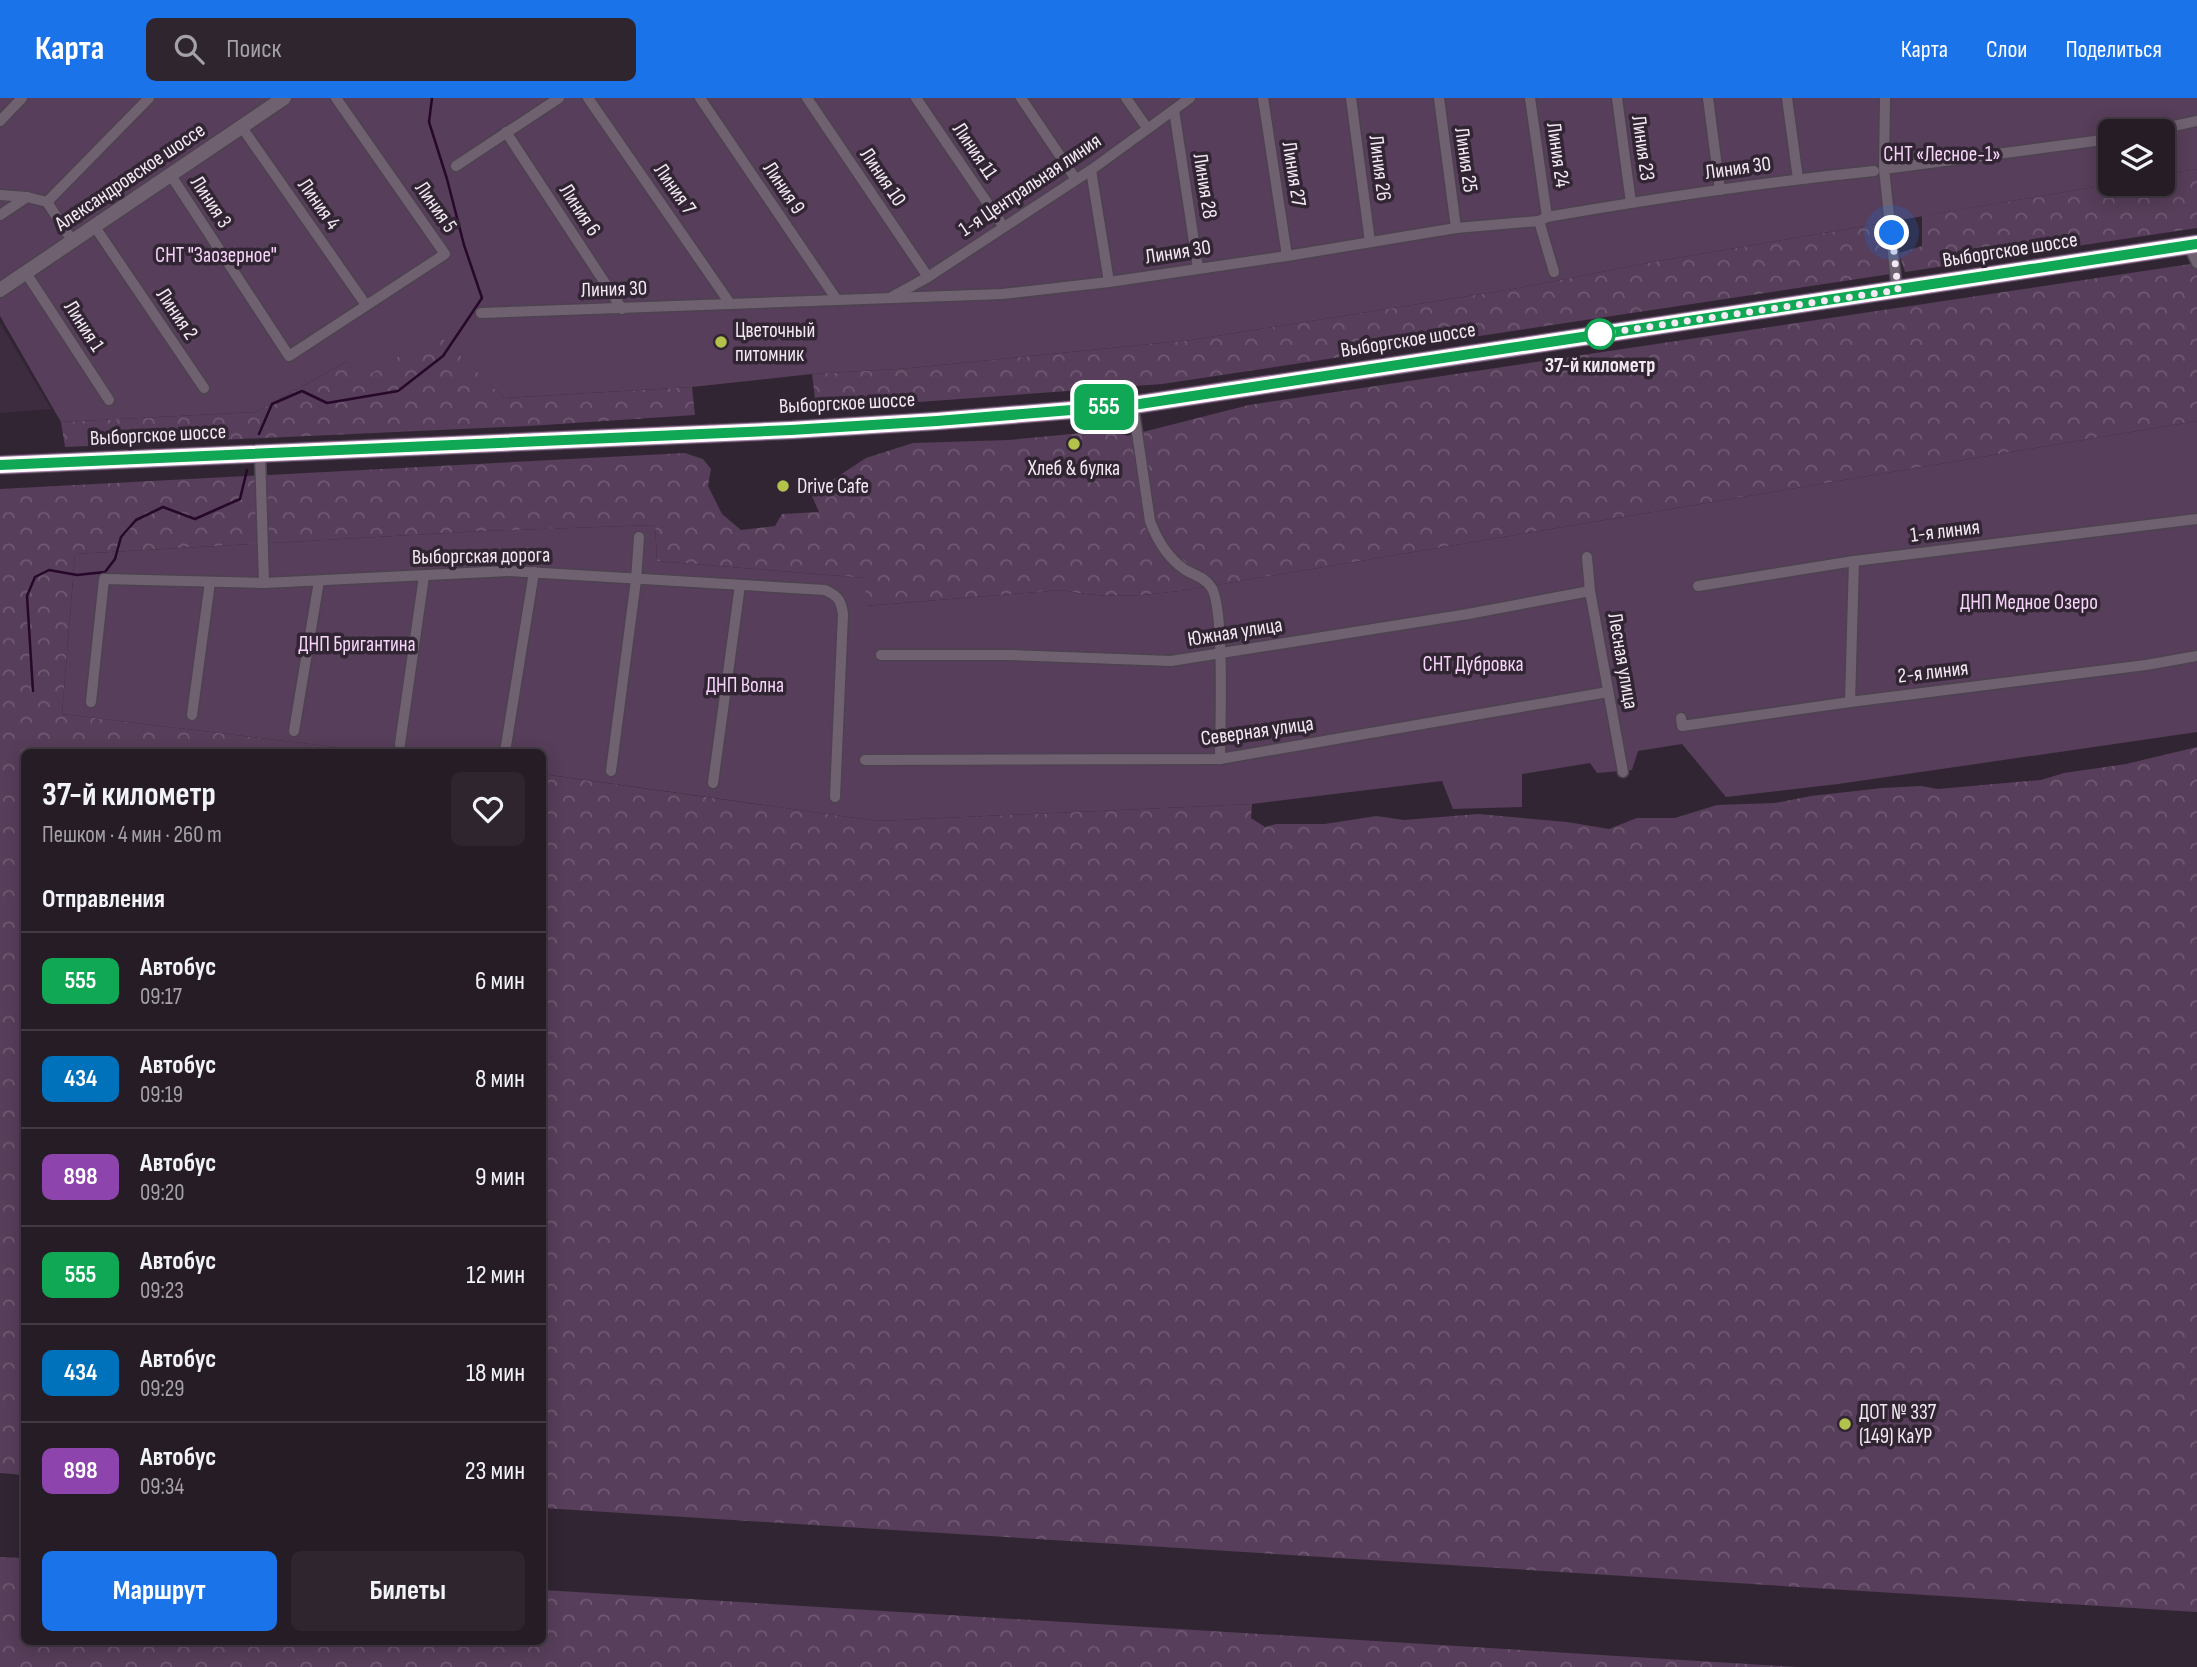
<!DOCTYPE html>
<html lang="ru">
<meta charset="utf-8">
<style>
:root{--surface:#261c26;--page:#2e252e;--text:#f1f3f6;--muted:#a4a1a7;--line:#423a43;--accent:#1a73e8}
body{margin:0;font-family:"Sofia Sans Condensed",sans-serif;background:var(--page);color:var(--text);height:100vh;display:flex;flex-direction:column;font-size:26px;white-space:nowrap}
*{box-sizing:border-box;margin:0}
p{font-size:23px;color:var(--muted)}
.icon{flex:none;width:38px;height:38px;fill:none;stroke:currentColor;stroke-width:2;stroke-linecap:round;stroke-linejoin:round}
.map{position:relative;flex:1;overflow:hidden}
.drawer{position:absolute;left:21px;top:651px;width:525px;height:896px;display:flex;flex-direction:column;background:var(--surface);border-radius:10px;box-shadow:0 4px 18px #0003,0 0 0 2px var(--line)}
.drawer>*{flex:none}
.badge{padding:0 14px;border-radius:10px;font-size:24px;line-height:46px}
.controls{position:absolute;left:2098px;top:21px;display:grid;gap:14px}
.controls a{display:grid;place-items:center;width:77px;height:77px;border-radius:10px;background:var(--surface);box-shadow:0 4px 18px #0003,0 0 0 2px var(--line);font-size:35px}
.you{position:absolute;width:35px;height:35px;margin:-18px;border:5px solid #fff;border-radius:50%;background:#1a73e8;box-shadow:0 0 0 10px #1a73e833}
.map>.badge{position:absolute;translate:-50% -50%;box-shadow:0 0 0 4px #fff}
h2{padding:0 21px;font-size:26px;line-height:63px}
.round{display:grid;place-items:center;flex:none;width:74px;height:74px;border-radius:10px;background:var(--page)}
.head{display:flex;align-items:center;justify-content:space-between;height:119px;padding:0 21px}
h1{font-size:33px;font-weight:700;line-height:52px}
.action{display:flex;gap:14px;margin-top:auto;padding:14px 21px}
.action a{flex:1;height:80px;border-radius:10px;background:var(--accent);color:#fff;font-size:28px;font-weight:700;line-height:80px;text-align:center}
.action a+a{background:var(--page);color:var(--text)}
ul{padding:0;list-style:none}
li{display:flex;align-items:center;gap:21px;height:98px;padding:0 21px;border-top:2px solid var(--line)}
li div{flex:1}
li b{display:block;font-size:26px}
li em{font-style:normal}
li .badge{min-width:77px;font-weight:700;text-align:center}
header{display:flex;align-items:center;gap:42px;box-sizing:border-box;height:98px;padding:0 35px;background:var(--accent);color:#fff}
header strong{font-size:33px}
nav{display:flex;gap:38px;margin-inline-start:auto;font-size:24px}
.search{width:490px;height:63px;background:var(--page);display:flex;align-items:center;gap:18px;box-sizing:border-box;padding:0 24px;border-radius:10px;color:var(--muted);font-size:26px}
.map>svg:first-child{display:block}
.built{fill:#3d2b3f}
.forest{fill:url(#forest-crowns)}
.garden{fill:#573e5a}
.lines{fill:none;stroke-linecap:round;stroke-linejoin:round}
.stream{stroke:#27082b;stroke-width:2.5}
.minor-casing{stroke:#4d424f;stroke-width:13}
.tertiary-casing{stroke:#4d424f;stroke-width:17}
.primary-casing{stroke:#4d424f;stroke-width:20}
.minor{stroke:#706171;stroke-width:10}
.tertiary{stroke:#706171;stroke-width:14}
.primary{stroke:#a47ca8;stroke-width:18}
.line-casing{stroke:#fff;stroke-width:16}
.line{stroke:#10a855;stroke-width:10}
.walk{stroke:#f2e9f3;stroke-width:7;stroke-dasharray:0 12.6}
.stop-dot{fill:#fff;stroke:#10a855;stroke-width:3.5}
.poi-dot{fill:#b3c24b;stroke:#322533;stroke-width:2.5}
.labels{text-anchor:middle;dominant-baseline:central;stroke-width:7;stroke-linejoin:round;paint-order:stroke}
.street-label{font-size:21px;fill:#f2e9f3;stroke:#322533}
.park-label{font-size:21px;fill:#f7d5fb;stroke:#322533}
.poi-label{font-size:21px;fill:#f2e9f3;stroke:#322533;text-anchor:start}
.stop-label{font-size:21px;font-weight:bold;fill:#f2e9f3;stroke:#322533}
</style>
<header>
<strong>Карта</strong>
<div class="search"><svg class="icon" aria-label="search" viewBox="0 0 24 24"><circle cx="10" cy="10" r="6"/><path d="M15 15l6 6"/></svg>Поиск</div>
<nav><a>Карта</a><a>Слои</a><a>Поделиться</a></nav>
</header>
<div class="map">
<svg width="2197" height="1569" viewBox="0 0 2197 1569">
<defs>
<pattern id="forest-crowns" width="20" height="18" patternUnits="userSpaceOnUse" patternTransform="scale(1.75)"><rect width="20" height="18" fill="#573e5a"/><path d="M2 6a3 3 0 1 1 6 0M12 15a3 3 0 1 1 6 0" fill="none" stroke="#705a72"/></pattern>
</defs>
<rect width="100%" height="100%" fill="#322533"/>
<path class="built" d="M0,225L51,311L0,315Z"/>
<g class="forest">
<path d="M2197,71V130L1905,174L1899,155L1922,148V118L2112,86H2163V77Z"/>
<path d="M1889,124L1897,175L1162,286L919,304L815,300L812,276L911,270L1191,242L1513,191L1653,164Z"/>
<path d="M2197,165V323L1180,493C1140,498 1102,501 1062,492L865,508V480L657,463L655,427L483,433L75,456L62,616L376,654H24V1377L0,1375V391L685,355L703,361L711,371L708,388L722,416L741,432L775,428L782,416L819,414L811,396L866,360L913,345L1009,342L1114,332L1127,338L1249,307Z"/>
<path d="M437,234L504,300L692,289L695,317L529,328L65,349L61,324L256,314L346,264L361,281Z"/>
<path d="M2197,649V1514L543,1410L542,676L877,723L1252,706L1251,720L1265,729L1276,726H1325L1376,718L1404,722L1478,716L1567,724L1609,731L1637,720H1675L1717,707L1775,705L1811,698L1882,690L1921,688L1938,691L2041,682L2064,675L2126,666Z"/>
<path d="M0,1459L24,1460V1544H542L543,1492L1798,1569H0Z"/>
</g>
<g class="garden">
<path d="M0,0H2197V71L2163,77V33H2110L2112,86L1653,164L1513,191L1191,242L911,270L812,276L692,289L504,300L437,235L360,282L346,264L256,314L61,324L0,218Z"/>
<path d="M2197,323V634L1838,686L1726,699L1682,646L1638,653L1632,672L1597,675L1590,665L1522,676V709L1453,711L1442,683L1252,706L877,723L543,676L542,654H376L62,616L75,456L483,433L655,427L657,463L865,480L866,508L1062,492C1102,501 1140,498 1180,493Z"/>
</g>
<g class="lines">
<g class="stream">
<path d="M259,336L272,306L302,293L327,305L398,293L443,258L482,200L464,147L447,81L429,24L432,0"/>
<path d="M33,593L27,498L35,479L49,472L77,477L105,474L115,461L121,439L136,422L163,409L195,421L240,401L247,372"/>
</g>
<g class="minor-casing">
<g id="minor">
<path d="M588,0L729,204"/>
<path d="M700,0L837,202"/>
<path d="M807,0L928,179"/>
<path d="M916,0L1003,128"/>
<path d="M1021,0L1075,80"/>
<path d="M1126,0L1147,30"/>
<path d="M1263,0L1287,158"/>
<path d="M1351,0L1370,144"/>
<path d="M1439,0L1456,130"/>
<path d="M1530,0L1547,119"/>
<path d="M1617,0L1631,105"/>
<path d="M1708,0L1720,92"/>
<path d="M1787,0L1798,81"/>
<path d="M1885,0L1884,71L1897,192"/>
<path d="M1174,12L1198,170"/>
<path d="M0,23L22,0"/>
<path d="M241,28L366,207"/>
<path d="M2151,33L2197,23"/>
<path d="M506,34L622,211"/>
<path d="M456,68L559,0"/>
<path d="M1884,71L2110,41"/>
<path d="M1091,72L1109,184"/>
<path d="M170,76L289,258L445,156L336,0"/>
<path d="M0,97L27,99L47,104L73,144"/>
<path d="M47,104L149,0"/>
<path d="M0,117L27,99"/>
<path d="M1539,123L1554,174"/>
<path d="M95,129L204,290"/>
<path d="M2189,148L2197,165"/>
<path d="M26,175L109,302"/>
<path d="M890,200L928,179L1091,72L1190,0"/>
<path d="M481,215L1002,196L1109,184L1287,158L1456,130L1539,123L1547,119C1656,100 1765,84 1874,73"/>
<path d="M1133,307L1150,423C1157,442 1167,459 1184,471C1193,477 1205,479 1211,489C1225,508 1220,631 1220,661"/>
<path d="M260,356L264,485"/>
<path d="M1587,459L1590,493L1623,674"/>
<path d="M1698,488L1854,463L2197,421"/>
<path d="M881,557H1009L1171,563L1468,516L1590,493"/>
<path d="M91,604L104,481L264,485L509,473L825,492C838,498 841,502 843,516L835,699"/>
<path d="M1850,604L1854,463"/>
<path d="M192,617L210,484"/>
<path d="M1681,620L1682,628L1850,604L2146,567L2197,558"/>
<path d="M294,633L319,483"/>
<path d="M400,646L424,478"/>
<path d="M505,654L534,474"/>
<path d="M865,662L1220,661L1608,594"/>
<path d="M611,673L636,482L639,439"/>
<path d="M713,685L740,487"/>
</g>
</g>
<g class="tertiary-casing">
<path id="tertiary" d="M0,192L284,0"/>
</g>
<g class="primary-casing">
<path id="primary" d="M0,367L791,332L937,323L1133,307L2197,146"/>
</g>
<use href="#minor" class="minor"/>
<use href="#tertiary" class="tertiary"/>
<use href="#primary" class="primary"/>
</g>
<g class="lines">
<g class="line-casing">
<path id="line" d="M0,367L791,332L937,323L1133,307L2197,146"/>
</g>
<use href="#line" class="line"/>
<path class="walk" d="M1600,236L1898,192L1892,135"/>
</g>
<circle class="stop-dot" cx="1600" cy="236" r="14"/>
<g class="poi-dot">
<circle cx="721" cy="244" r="7"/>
<circle cx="1074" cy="346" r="7"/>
<circle cx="783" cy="388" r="7"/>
<circle cx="1845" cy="1326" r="7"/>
</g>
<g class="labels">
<g class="street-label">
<text transform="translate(1643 50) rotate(82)">Линия 23</text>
<text transform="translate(975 53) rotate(56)">Линия 11</text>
<text transform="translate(1558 57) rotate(82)">Линия 24</text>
<text transform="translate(1466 62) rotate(82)">Линия 25</text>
<text transform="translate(1380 70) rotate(83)">Линия 26</text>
<text transform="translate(1738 70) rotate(-8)">Линия 30</text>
<text transform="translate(1294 76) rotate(81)">Линия 27</text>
<text transform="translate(130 79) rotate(-34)">Александровское шоссе</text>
<text transform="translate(883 79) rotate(56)">Линия 10</text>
<text transform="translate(1030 87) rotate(-34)">1-я Центральная линия</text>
<text transform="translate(1205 88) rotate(81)">Линия 28</text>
<text transform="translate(784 90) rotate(56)">Линия 9</text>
<text transform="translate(675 91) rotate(55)">Линия 7</text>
<text transform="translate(211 104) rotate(57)">Линия 3</text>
<text transform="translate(319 106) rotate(55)">Линия 4</text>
<text transform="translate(436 109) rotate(55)">Линия 5</text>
<text transform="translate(580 112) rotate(57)">Линия 6</text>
<text transform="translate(2010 152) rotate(-9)">Выборгское шоссе</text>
<text transform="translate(1178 154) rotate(-9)">Линия 30</text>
<text transform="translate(614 191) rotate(-2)">Линия 30</text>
<text transform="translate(177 216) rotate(56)">Линия 2</text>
<text transform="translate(84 228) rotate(57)">Линия 1</text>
<text transform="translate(1408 242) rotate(-9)">Выборгское шоссе</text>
<text transform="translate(847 305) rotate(-3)">Выборгское шоссе</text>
<text transform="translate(158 337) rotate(-3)">Выборгское шоссе</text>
<text transform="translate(1945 433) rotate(-7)">1-я линия</text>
<text transform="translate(481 458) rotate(-1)">Выборгская дорога</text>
<text transform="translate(1235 534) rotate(-9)">Южная улица</text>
<text transform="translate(1623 563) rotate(80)">Лесная улица</text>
<text transform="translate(1933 574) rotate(-7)">2-я линия</text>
<text transform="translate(1257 633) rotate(-8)">Северная улица</text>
</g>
<g class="park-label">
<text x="1942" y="56">СНТ «Лесное-1»</text>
<text x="216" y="157">СНТ "Заозерное"</text>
<text x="2029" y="504">ДНП Медное Озеро</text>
<text x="357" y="546">ДНП Бригантина</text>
<text x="1473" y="566">СНТ Дубровка</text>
<text x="745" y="587">ДНП Волна</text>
</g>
<g class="poi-label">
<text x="735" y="232">Цветочный<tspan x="735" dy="24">питомник</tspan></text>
<text x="1074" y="370" text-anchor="middle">Хлеб &amp; булка</text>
<text x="797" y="388">Drive Cafe</text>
<text x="1859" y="1314">ДОТ № 337<tspan x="1859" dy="24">(149) КаУР</tspan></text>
</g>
<g class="stop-label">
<text x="1600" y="267">37-й километр</text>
</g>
</g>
</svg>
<div class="controls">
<a><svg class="icon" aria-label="layers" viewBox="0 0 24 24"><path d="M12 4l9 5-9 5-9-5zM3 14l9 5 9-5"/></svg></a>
</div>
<div class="you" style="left:1892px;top:135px"></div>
<b class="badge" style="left:1104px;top:309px;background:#10a855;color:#fff">555</b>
<section class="drawer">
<div class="head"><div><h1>37-й километр</h1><p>Пешком · 4 мин · 260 m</p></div><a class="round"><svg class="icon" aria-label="heart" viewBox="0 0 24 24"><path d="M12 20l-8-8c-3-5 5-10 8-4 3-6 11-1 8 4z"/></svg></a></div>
<h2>Отправления</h2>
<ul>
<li><span class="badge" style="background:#10a855;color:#fff">555</span><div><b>Автобус</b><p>09:17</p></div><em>6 мин</em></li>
<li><span class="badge" style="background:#0072bc;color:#fff">434</span><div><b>Автобус</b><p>09:19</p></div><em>8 мин</em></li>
<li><span class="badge" style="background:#8e44ad;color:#fff">898</span><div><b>Автобус</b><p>09:20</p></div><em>9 мин</em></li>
<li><span class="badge" style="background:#10a855;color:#fff">555</span><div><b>Автобус</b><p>09:23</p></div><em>12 мин</em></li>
<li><span class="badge" style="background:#0072bc;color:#fff">434</span><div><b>Автобус</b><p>09:29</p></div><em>18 мин</em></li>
<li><span class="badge" style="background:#8e44ad;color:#fff">898</span><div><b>Автобус</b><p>09:34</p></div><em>23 мин</em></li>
</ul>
<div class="action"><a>Маршрут</a><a>Билеты</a></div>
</section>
</div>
